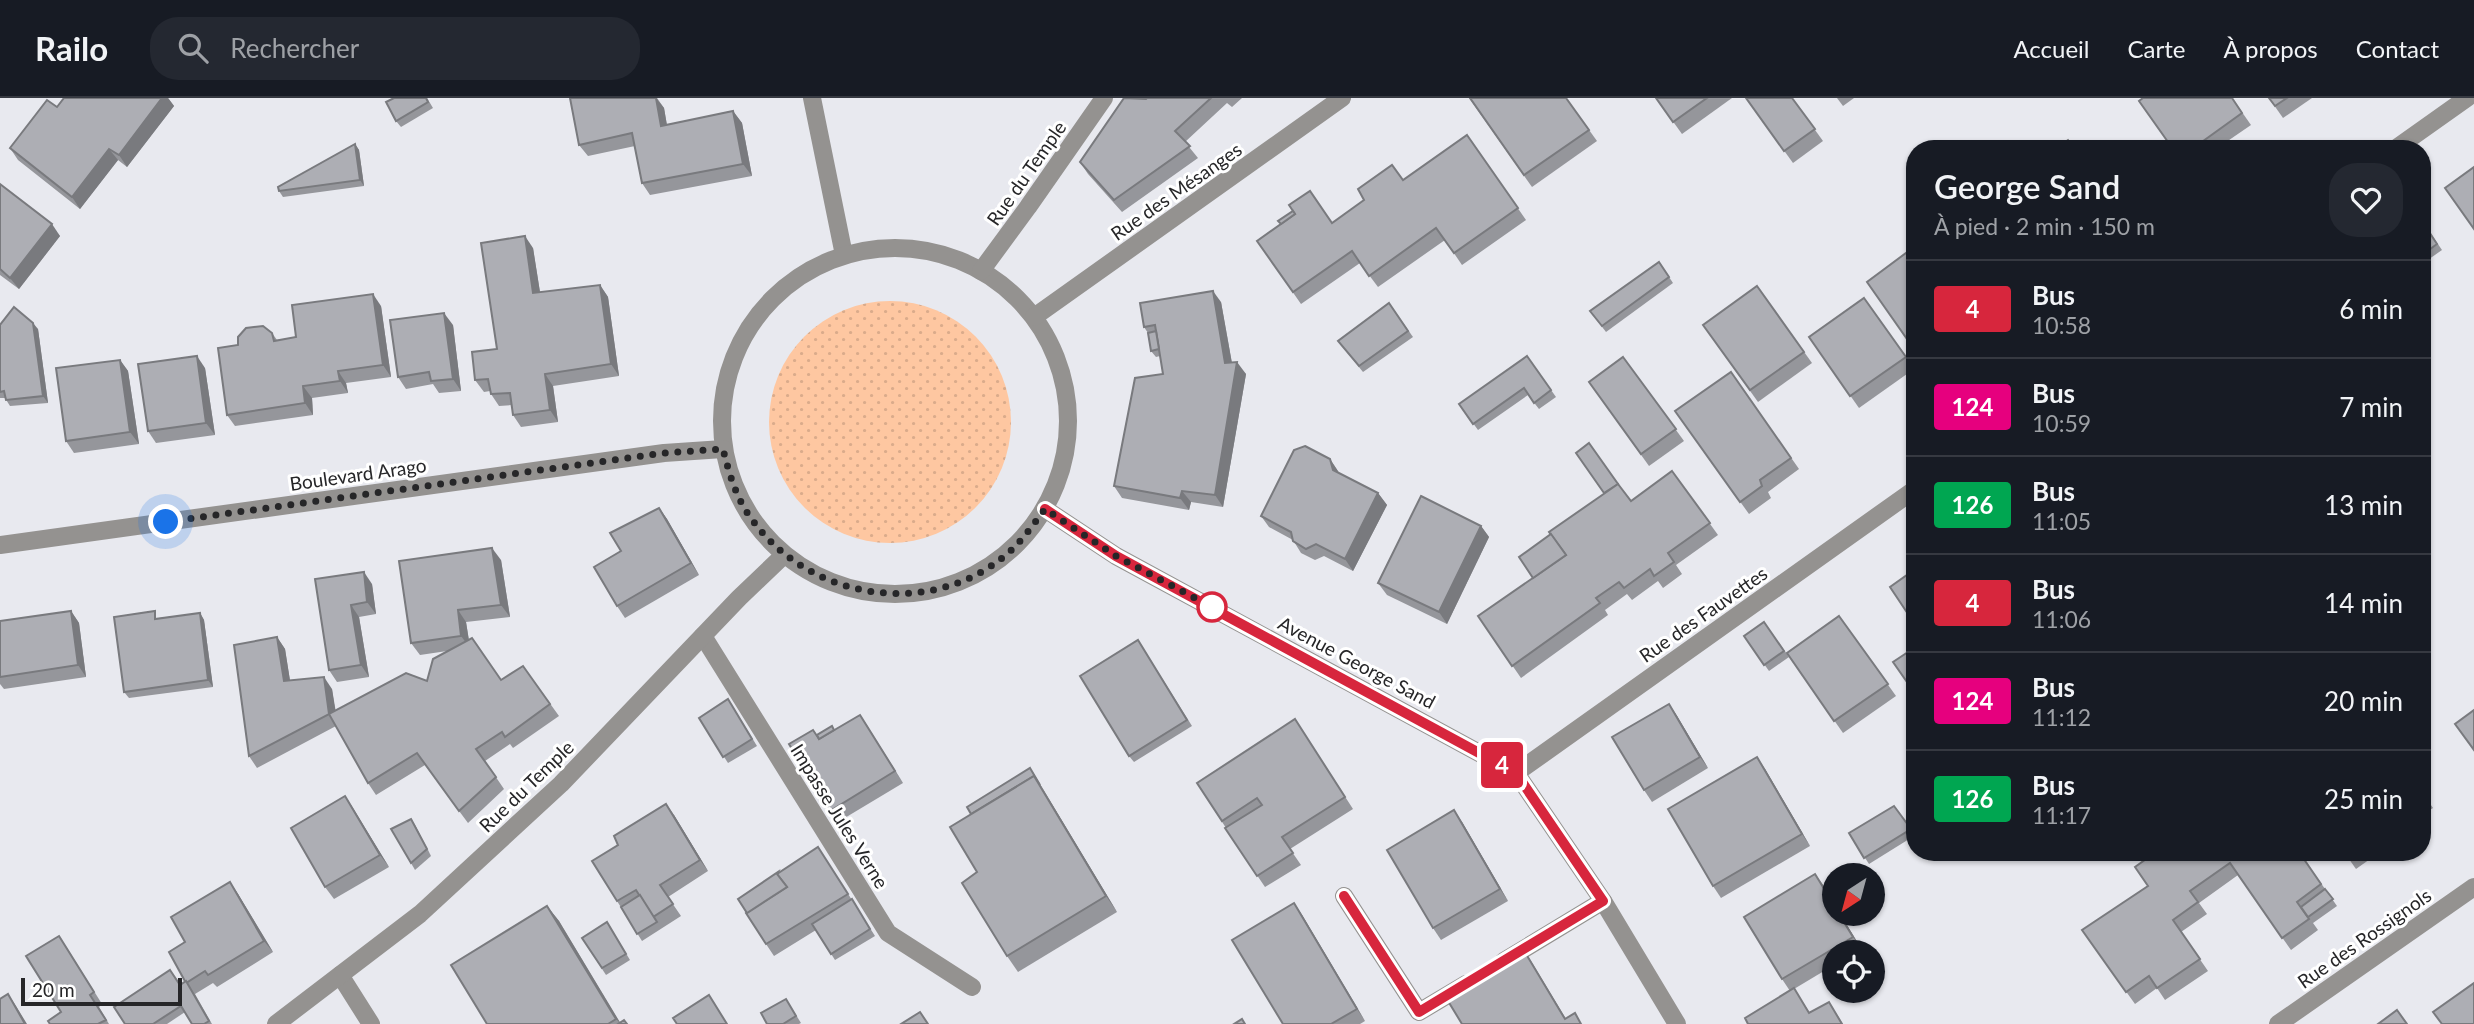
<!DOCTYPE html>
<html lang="fr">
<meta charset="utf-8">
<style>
:root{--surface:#171b24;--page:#242831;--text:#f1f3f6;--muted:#9ea1a6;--line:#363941}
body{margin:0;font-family:Lato,sans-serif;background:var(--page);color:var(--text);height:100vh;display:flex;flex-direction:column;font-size:26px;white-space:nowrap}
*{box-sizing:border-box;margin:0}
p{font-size:23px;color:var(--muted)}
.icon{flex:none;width:38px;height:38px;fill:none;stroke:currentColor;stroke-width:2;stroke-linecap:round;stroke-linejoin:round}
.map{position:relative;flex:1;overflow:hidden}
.sheet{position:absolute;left:1906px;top:42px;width:525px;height:721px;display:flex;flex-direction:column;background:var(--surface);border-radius:28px;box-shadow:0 2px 5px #0004}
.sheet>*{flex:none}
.badge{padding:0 14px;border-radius:5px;font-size:24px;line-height:46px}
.needle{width:46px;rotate:216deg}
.tools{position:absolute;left:1822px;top:765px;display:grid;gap:14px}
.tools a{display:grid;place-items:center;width:63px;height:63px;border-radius:50%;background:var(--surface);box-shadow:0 2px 5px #0004;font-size:35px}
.scale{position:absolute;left:21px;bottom:18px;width:161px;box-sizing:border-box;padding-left:7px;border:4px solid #262628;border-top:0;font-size:19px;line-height:24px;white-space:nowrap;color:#262628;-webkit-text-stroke:5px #fff;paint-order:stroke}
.you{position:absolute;width:35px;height:35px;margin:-18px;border:5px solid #fff;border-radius:50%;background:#1a73e8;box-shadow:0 0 0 10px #1a73e833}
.map>.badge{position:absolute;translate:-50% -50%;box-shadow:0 0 0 4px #fff}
.round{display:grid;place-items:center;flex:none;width:74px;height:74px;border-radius:28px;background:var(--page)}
.summary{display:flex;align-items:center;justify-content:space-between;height:119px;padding:0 28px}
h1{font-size:33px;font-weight:600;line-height:52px}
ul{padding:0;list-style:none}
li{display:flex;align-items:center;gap:21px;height:98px;padding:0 28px;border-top:2px solid var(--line)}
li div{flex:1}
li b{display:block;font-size:26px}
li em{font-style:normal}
li .badge{min-width:77px;font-weight:700;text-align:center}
header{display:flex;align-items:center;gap:42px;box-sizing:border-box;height:98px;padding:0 35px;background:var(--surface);border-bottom:2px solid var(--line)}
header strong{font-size:33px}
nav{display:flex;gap:38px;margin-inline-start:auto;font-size:24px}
.search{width:490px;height:63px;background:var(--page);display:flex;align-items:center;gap:18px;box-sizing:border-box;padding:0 24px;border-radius:28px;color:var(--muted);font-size:26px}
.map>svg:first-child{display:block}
.grass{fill:url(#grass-dots)}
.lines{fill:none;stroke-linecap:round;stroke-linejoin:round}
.minor{stroke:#949290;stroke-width:18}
.wall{fill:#95969b}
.shaded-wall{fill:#797a7e}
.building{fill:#adaeb4;stroke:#797a7e;stroke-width:2}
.line-casing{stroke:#fff;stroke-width:16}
.line{stroke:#d7263d;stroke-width:10}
.walk{stroke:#262628;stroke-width:7;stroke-dasharray:0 12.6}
.stop-dot{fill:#fff;stroke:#d7263d;stroke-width:3.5}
.labels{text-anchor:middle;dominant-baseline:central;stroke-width:6;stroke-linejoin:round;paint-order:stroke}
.street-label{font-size:19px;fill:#262628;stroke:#fff}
</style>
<header>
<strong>Railo</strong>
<div class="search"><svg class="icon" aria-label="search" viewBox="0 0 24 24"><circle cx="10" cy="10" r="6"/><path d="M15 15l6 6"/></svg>Rechercher</div>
<nav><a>Accueil</a><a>Carte</a><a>À propos</a><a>Contact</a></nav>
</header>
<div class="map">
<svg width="2474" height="926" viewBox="0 0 2474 926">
<defs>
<pattern id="grass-dots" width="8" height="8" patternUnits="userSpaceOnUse" patternTransform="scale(1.75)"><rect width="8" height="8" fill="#fec7a1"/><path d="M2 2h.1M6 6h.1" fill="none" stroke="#daab8b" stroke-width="1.8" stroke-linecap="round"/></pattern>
</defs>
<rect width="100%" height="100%" fill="#e8e9ef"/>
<circle class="grass" cx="890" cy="324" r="121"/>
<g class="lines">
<g class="minor">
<path d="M812,0L844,157"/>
<path d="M2395,51L2467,0"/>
<circle cx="895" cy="323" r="173"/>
<path d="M981,173L1028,109L1104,0"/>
<path d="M1034,219L1342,0"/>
<path d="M1045,411L1116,458L1516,675L1603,803L1677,926"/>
<path d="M0,447L664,355L723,351"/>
<path d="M703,538L888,835L972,889"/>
<path d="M1516,675L1914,392"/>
<path d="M1344,798L1419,914L1466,886"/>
<path d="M1504,863L1603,803"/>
<path d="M340,877L371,926"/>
<path d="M276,926L420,816L561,686L739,500L784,457"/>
<path d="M2278,926L2474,789"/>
</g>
</g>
<g class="wall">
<path d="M64,0H168L174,8L127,69L118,62L80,111L18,62L10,50L57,9Z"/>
<path d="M427,0L433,10L401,29L396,23Z"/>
<path d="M570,0H657L664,10L667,27L733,13L742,25L752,78L650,97L642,85L635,48L588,58L579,47Z"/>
<path d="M1147,0H1242L1232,9L1227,5L1185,44L1198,60L1122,114L1088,76L1080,64Z"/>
<path d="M1469,0H1566L1597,43L1532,89Z"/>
<path d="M1656,0H1732L1682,36Z"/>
<path d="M1746,0H1792L1823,43L1793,65Z"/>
<path d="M1837,0H1854L1843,8Z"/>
<path d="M2232,0L2251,27L2216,51H2173Z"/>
<path d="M2269,0H2312L2283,20Z"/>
<path d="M1467,37L1526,122L1462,167L1445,142L1378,189L1360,165L1301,206L1257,143L1281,126L1293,113L1333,125L1403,82Z"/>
<path d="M355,46L359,52L364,88L283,99L279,93Z"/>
<path d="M0,86L60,138L19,191L0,177Z"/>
<path d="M2422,123L2442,152L2422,166Z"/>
<path d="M533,150L540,194L600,187L608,199L619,278L553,288L558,324L521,329L513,317L512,307L499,308L491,296L490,293L484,294L475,282L497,251Z"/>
<path d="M1659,164L1673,185L1606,234L1590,213Z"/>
<path d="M1757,188L1812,265L1758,304L1703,227Z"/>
<path d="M1864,200L1914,271L1859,310L1809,239Z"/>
<path d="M1221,204L1232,265L1246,276L1223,409L1191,404L1189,412L1122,400L1114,388L1163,276L1160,258L1156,259L1151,253L1148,235L1144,229Z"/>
<path d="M1389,205L1413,239L1363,274L1338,243Z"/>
<path d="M381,208L391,279L346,285L348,295L312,300L313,317L235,328L227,317L238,247L272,235L277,242L296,239Z"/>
<path d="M0,227L38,231L48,305L10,308L5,300H0Z"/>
<path d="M453,227L461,293L439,295L433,286L406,291L398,279Z"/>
<path d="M1527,258L1556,299L1539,311L1528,297L1478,332L1459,306Z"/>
<path d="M1623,259L1684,343L1649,368L1589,284Z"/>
<path d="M120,262L128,273L139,346L74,355L66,343Z"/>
<path d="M205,270L215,337L156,345L148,333Z"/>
<path d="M1731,274L1799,371L1768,394L1771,400L1749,416L1675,313Z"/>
<path d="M1330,361L1339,375L1378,395L1387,407L1353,473L1324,458L1315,462L1301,455L1293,442L1269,429L1261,418Z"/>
<path d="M1672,373L1718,437L1676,467L1682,476L1663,490L1658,483L1632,502L1627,496L1605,512L1608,517L1521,580L1478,518L1533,480L1551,436L1631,403Z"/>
<path d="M659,410L667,421L699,477L625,520L617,508L621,453Z"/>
<path d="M1481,428L1489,439L1447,526L1387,497L1378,485Z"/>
<path d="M501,462L510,519L466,524L469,542L501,582L523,568L559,618L513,650L510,646L485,663L504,691L468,725L425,667L376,697L368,685L336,628L257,670L249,658L277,539L285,551L290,583L332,591L335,612L427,583L447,553L420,557L411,545Z"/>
<path d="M315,481L372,486L376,516L359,519L369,579L337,584L329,572Z"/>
<path d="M71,513L79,525L86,579L4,591L0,586V523Z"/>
<path d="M200,515L204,522L213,589L129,600L124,594L159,520Z"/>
<path d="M1839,518L1896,598L1843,635L1787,555Z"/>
<path d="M1764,524L1789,559L1769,573L1744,538Z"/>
<path d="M1138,542L1192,628L1134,664L1129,658Z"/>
<path d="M728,601L757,648L728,665L699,620Z"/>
<path d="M1669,606L1677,618L1708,670L1652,704L1644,692Z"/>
<path d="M860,617L903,685L838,724L830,713L817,637L834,632Z"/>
<path d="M1295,621L1353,711L1290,751L1301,767L1265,789L1225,730H1226L1197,685Z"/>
<path d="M1030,670L1117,814L1018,874L1007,858L971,716Z"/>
<path d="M1765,671L1810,748L1721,800L1713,788Z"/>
<path d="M2422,694L2433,710L2422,717Z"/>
<path d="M345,698L389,769L334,801L325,789Z"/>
<path d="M1894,708L1914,738L1869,766L1849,735Z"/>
<path d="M674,717L708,773L668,799L681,818L642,843L592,763Z"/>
<path d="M411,721L431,758L415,772L411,765Z"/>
<path d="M1462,724L1508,803L1441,842L1433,830Z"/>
<path d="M818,749L875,838L835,862L816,832L774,858L766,846L778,775Z"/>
<path d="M2299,754L2337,808L2313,825L2318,832L2291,852L2238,777L2199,805L2207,816L2181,834L2208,873L2165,902L2157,890L2135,906L2082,832L2148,788L2135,769Z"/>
<path d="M2344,754H2380L2356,771Z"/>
<path d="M1815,776L1824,788L1834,816H1840L1861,850L1855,854H1834V867L1794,891L1810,915L1829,904L1843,926H1748L1790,893L1782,881Z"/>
<path d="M230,784L238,796L273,854L217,889L213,885L195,896L212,926H192L185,914L167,926H125L186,883L185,844Z"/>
<path d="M1294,805L1302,817L1365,923L1360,926H1283Z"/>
<path d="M547,808L559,823L620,925L627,926H487Z"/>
<path d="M607,824L630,862L606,877L582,840Z"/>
<path d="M67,850L102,906L99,909L109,926H50L61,914Z"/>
<path d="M786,901L801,925L799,926H767Z"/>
</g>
<g class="shaded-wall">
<path d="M162,0H168L174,8L127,69L119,57Z"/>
<path d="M656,0L664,10L669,40L661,28Z"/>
<path d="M733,13L742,25L752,78L743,66Z"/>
<path d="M355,46L359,52L364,88L360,82Z"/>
<path d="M109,51L118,62L80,111L72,99Z"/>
<path d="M52,126L60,138L19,191L10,180Z"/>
<path d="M525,138L533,150L542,207L533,195Z"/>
<path d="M600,187L608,199L619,278L611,266Z"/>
<path d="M1213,193L1221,204L1234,277L1225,265Z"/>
<path d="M373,196L381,208L391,279L383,267Z"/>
<path d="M444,215L453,227L461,293L453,281Z"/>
<path d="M33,225L38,231L48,305L43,298Z"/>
<path d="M197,258L205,270L215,337L206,325Z"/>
<path d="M120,262L128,273L139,346L130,334Z"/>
<path d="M1237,264L1246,276L1223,409L1215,397Z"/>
<path d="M338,273L346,285L348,295L340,283Z"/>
<path d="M545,276L553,288L558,324L550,312Z"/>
<path d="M303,288L312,300L313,317L305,305Z"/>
<path d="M1330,361L1338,373L1341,384L1333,372Z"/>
<path d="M1182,393L1191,404L1189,412L1180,400Z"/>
<path d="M1378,395L1387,407L1353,473L1345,461Z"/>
<path d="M659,410L667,421L699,477L691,465Z"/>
<path d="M1481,428L1489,439L1447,526L1439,514Z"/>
<path d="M492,450L501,462L510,519L501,507Z"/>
<path d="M364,474L372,486L376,516L367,504Z"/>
<path d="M351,507L359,519L369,579L361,567Z"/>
<path d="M458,512L466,524L470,550L461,538Z"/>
<path d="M71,513L79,525L86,579L78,567Z"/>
<path d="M200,515L204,522L213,589L208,582Z"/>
<path d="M277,539L285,551L292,595L284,583Z"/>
<path d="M324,579L332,591L338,627L329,616Z"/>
<path d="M1669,606L1677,618L1708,670L1700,659Z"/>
<path d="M860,617L868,629L903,685L895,673Z"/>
<path d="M1757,659L1765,671L1810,748L1802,736Z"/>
<path d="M1030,670L1034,676L1117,814L1106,798Z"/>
<path d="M345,698L353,710L389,769L380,757Z"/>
<path d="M666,706L674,717L708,773L700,762Z"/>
<path d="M1454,712L1462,724L1508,803L1500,791Z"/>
<path d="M411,721L415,727L431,758L427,751Z"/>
<path d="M230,784L238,796L273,854L264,843Z"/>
<path d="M1294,805L1302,817L1365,923L1357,911Z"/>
<path d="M547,808L559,823L621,926L616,921Z"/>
<path d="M1839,816H1840L1861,850L1853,839Z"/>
<path d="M1523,851L1531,863L1569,926H1568Z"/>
<path d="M8,896L16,908L27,926H25Z"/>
</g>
<g class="building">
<path d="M64,0H162L119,57L109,51L72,99L10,50L47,2L57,9Z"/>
<path d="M394,0H426L428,4L396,23L386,4Z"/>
<path d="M570,0H656L661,28L733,13L743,66L642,85L632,35L579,47Z"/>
<path d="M1124,0L1146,1L1147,0H1211L1175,33L1190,48L1114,102L1080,64Z"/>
<path d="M1470,0H1566L1589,32L1524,77Z"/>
<path d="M1656,0H1707L1673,24Z"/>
<path d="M1746,0H1792L1815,31L1784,53Z"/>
<path d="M2143,0H2232L2242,15L2192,51H2173L2139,3Z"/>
<path d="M2269,0H2287L2275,8Z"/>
<path d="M1467,37L1518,110L1454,155L1436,130L1369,178L1352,153L1293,194L1257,143L1295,116L1289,107L1310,93L1332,125L1364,102L1358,91L1392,67L1403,82Z"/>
<path d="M2068,42L2075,51H2055Z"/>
<path d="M2150,44L2154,51H2140Z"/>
<path d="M355,46L360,82L279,93L278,89Z"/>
<path d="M2474,69V131L2445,90Z"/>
<path d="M0,86L52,126L10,180L0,171Z"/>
<path d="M1293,113L1295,116L1281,126L1278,123Z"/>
<path d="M2422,123L2437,146L2422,157Z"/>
<path d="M525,138L533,195L600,187L611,266L545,276L550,312L513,317L510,295L491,296L488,281L475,282L472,254L497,251L481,145Z"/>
<path d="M1914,149V251L1867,184Z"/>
<path d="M1659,164L1669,179L1602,228L1590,213Z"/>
<path d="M1757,188L1804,254L1750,292L1703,227Z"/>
<path d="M1213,193L1225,265L1237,264L1215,397L1182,393L1180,400L1114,388L1135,280L1163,276L1155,227L1144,229L1140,205Z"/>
<path d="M373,196L383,267L338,273L340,283L303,288L305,305L227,317L218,250L238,247V239L246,230L263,228L272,235L274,243L296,239L292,207Z"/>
<path d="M1864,200L1906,259L1850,298L1809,239Z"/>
<path d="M1389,205L1408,233L1359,268L1338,243Z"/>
<path d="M14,209L33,225L43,298L6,302L4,293L0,294V227Z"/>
<path d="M444,215L453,281L431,283L429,274L398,279L390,222Z"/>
<path d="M1156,233L1159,251L1151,253L1148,235Z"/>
<path d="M197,258L206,325L148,333L138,266Z"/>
<path d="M1527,258L1551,292L1534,305L1524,290L1473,326L1459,306Z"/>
<path d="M1623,259L1676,331L1641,356L1589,284Z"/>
<path d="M120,262L130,334L66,343L56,270Z"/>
<path d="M1731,274L1791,360L1760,382L1762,388L1740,404L1675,313Z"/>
<path d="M1589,345L1618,386L1604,395L1576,355Z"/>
<path d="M1305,348L1330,361L1333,372L1378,395L1345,461L1316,446L1306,451L1293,443L1291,434L1261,418L1294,352Z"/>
<path d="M1672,373L1710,425L1668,455L1674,464L1654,478L1650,471L1624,490L1619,484L1596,500L1600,505L1512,568L1478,518L1566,457L1549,434L1618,386L1631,403Z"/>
<path d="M1421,398L1481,428L1439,514L1378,485Z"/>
<path d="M659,410L691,465L617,508L594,469L621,453L610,435Z"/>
<path d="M1551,436L1566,457L1533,480L1519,459Z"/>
<path d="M492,450L501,507L458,512L461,538L411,545L399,463Z"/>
<path d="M1914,472V525L1890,489Z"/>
<path d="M364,474L367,504L351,507L361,567L329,572L315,481Z"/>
<path d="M71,513L78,567L0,579V523Z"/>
<path d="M155,513V521L200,515L208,582L124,594L114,519Z"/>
<path d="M1839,518L1888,586L1834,623L1787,555Z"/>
<path d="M1764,524L1784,553L1764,567L1744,538Z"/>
<path d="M277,539L284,583L324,579L329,616L406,575L427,583L433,561L472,540L501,582L523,568L550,606L505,639L502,634L476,651L496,679L459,713L417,655L368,685L329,616L249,658L234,547Z"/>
<path d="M1138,542L1187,622L1129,658L1080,578Z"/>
<path d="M1914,550V594L1893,564Z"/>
<path d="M728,601L752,641L723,659L699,620Z"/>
<path d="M1669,606L1700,659L1644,692L1612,639Z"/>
<path d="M2474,612V652L2455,626Z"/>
<path d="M860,617L895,673L830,713L789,646L813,632L819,641Z"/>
<path d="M1295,621L1345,699L1282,739L1293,755L1257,778L1225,730L1262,707L1257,700L1222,723L1197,685Z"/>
<path d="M832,628L834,632L819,641L817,637Z"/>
<path d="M1757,659L1802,736L1713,788L1668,711Z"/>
<path d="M1030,670L1040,687L1034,678L971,716L967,709Z"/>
<path d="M1034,678L1106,798L1007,858L962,785L977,774L950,729Z"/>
<path d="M345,698L380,757L325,789L291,730Z"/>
<path d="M666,706L700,762L660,787L673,806L653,819L636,792L617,803L592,763L618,747L614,738Z"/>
<path d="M1894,708L1911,731L1864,760L1849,735Z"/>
<path d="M1454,712L1500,791L1433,830L1387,752Z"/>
<path d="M411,721L427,751L411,765L391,731Z"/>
<path d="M818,749L848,796L766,846L746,815L787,789L777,776Z"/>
<path d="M2156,754H2299L2321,786L2297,804L2309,821L2282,840L2230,765L2190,793L2198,804L2173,822L2200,861L2157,890L2149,878L2126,894L2082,832L2148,788L2135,769Z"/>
<path d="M2344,754H2355L2347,759Z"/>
<path d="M778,774L777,776L787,789L747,815L738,801Z"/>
<path d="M1815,776L1834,807V816H1839L1853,839L1782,881L1744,819Z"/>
<path d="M230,784L264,843L208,877L205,873L186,885L169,854L185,844L171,819Z"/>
<path d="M2325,791L2333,801L2308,819L2301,809Z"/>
<path d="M640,797L657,824L637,836L621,809Z"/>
<path d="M852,801L870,831L831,856L812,826Z"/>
<path d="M1294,805L1357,911L1331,926H1283L1232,842Z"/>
<path d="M547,808L616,921L608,926H487L451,867Z"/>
<path d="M607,824L626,856L602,870L582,840Z"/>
<path d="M59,838L94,894L90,897L106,922L98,926H50L48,923L61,914L26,858Z"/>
<path d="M1523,851L1565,921L1575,915L1581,926H1462L1445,898Z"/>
<path d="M170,872L180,887L186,883L209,923L204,926H192L181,908L153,926H125L114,909Z"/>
<path d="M2474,885V926H2442L2433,914Z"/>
<path d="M1794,890L1809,915L1829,904L1842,926H1748L1745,920Z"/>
<path d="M8,896L25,926H0V901Z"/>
<path d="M709,897L727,926H677L673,920Z"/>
<path d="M786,901L796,918L783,926H767L761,915Z"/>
<path d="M2397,912L2407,926H2378Z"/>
<path d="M920,914L928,926H901Z"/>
<path d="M1242,921L1245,926H1234Z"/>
<path d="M624,922L627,926H618Z"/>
</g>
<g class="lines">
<g class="line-casing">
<path id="line" d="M1045,411L1116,458L1516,675L1603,803L1419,914L1344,798"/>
</g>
<use href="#line" class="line"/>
<path class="walk" d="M166,424L664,355L723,351C729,375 736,400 751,420C808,502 930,522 1007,456C1022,443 1033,427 1045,411L1116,458L1212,509"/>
</g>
<circle class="stop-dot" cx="1212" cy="509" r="14"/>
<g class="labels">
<g class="street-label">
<text transform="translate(1026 75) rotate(-55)">Rue du Temple</text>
<text transform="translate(1176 93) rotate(-35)">Rue des Mésanges</text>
<text transform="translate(358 376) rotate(-8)">Boulevard Arago</text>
<text transform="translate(1703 516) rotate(-35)">Rue des Fauvettes</text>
<text transform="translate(1357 564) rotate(28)">Avenue George Sand</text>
<text transform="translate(526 688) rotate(-44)">Rue du Temple</text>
<text transform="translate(840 718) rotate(58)">Impasse Jules Verne</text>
<text transform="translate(2364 840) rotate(-35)">Rue des Rossignols</text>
</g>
</g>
</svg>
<div class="tools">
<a><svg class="needle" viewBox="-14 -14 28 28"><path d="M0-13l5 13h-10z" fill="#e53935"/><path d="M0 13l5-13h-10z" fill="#9ea1a6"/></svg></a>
<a><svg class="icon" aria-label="locate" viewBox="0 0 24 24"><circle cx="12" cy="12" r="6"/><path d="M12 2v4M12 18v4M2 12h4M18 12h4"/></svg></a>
</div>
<div class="scale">20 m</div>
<div class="you" style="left:166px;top:424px"></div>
<b class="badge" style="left:1502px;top:667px;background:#d7263d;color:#fff">4</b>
<section class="sheet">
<div class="summary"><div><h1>George Sand</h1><p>À pied · 2 min · 150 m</p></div><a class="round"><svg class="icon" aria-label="heart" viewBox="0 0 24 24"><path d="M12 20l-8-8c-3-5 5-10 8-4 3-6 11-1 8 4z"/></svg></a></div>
<ul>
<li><span class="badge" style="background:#d7263d;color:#fff">4</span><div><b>Bus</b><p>10:58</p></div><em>6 min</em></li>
<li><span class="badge" style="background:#e6007e;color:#fff">124</span><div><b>Bus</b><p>10:59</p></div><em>7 min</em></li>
<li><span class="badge" style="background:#00a651;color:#fff">126</span><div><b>Bus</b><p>11:05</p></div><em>13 min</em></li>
<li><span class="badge" style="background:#d7263d;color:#fff">4</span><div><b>Bus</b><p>11:06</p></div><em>14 min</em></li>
<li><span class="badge" style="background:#e6007e;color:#fff">124</span><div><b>Bus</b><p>11:12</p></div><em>20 min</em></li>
<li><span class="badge" style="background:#00a651;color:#fff">126</span><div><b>Bus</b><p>11:17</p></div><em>25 min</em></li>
</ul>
</section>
</div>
